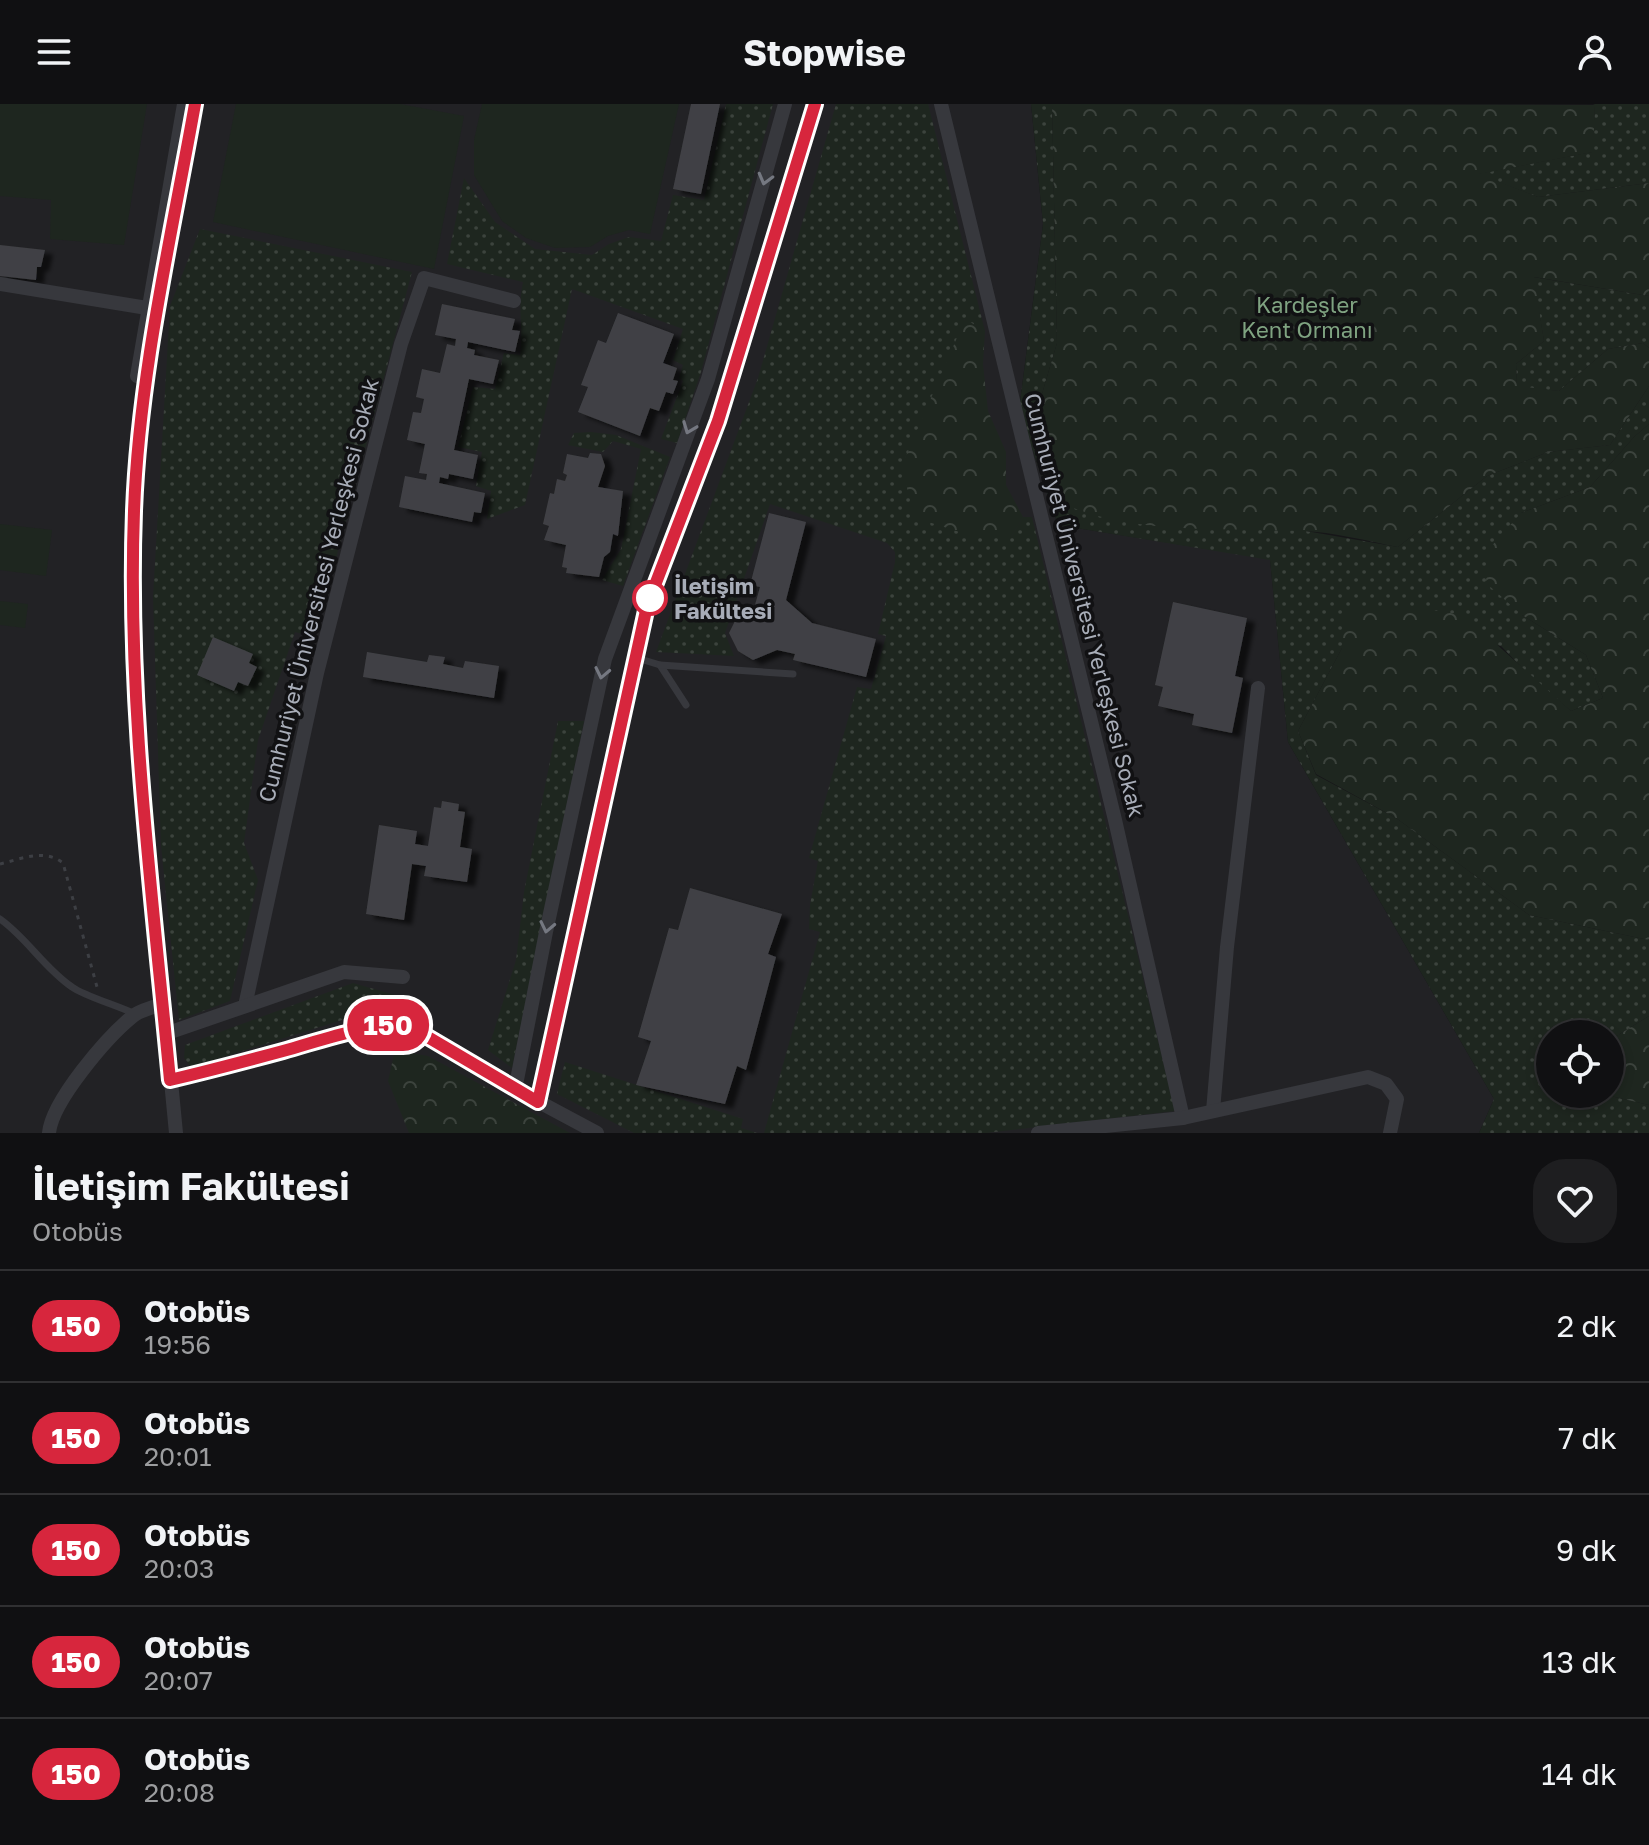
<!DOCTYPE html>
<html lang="tr">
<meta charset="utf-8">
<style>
:root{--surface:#101012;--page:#1e1e20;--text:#f1f3f6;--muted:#9c9d9f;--line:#303032}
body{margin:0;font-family:"Golos Text",sans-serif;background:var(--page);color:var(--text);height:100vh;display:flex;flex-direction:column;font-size:30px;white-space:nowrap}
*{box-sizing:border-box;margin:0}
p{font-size:26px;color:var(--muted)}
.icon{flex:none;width:44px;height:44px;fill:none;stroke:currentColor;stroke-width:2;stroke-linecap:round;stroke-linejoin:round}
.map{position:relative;height:1029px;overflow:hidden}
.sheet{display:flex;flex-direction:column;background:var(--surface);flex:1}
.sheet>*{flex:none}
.badge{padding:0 16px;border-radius:26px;font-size:28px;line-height:52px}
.tools{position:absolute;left:1536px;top:916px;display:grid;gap:16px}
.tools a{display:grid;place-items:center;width:88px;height:88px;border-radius:50%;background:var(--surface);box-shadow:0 4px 12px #0003,0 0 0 2px var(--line);font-size:40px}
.map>.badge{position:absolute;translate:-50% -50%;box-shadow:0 0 0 4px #fff}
.round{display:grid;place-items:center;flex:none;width:84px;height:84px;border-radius:32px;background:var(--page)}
.head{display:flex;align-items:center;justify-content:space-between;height:136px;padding:0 32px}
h1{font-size:38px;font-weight:700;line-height:60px}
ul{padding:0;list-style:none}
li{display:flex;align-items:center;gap:24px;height:112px;padding:0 32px;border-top:2px solid var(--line)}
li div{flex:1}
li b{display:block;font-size:30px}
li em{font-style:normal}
li .badge{min-width:88px;font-weight:700;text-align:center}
header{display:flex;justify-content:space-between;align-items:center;height:104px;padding:0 32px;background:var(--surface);font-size:36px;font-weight:700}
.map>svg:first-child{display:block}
.built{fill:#222225}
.grass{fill:url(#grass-dots)}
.forest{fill:url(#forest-crowns)}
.park{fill:#1e261f}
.building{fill:#404145;filter:url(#shadow)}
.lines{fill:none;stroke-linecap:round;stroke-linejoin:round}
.path{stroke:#3d3f44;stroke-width:3;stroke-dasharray:4 6;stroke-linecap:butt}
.service{stroke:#37383d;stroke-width:7}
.minor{stroke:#37383d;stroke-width:14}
.oneway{stroke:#757881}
.line-casing{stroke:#fff;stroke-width:18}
.line{stroke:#d7263d;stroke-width:12}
.stop-dot{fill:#fff;stroke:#d7263d;stroke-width:4}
.labels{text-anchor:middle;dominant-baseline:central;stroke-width:7;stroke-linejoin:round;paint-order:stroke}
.park-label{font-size:22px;fill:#7fa381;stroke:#111113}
.stop-label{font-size:22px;font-weight:bold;fill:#a8adb8;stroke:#111113;text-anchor:start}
.street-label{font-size:22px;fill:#a8adb8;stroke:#111113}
</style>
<header><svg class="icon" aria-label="menu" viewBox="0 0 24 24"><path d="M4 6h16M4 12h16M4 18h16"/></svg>Stopwise<svg class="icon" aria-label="person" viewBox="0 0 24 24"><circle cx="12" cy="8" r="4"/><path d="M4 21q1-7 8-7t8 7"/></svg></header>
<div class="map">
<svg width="1649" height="1029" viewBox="0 0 1649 1029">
<defs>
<pattern id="grass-dots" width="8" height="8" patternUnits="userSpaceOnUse" patternTransform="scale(2)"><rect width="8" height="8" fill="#1e261f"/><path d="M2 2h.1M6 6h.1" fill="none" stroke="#3c433d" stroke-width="1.8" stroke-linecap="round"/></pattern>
<pattern id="forest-crowns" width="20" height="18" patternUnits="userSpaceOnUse" patternTransform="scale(2)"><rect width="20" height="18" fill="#1e261f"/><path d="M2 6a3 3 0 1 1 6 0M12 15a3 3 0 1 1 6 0" fill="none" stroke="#3c433d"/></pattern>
<filter id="shadow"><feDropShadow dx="8" dy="4.5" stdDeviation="2" flood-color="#0009"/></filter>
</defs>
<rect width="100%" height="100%" fill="#161618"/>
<path class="built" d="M0,0H1031L1043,120L1019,306L1058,421L1270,455L1288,638L1494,995L1479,1029H0Z"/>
<g class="grass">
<path d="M726,0H773L701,268L677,339L661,335L683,277L679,274L683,261L673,256L683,225L572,185L525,401L487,415L491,387L476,382L482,348L458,343L473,283L495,285L504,249L520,251C524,224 517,205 523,178L447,160L464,74L495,118L535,145L592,151L609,140L629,133L661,137L673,91L704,96Z"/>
<path d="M836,0H928L985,227L964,215L1011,433L1023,413H1032L1175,1007L986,1029H764L820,828L809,825L810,801L818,757L809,754L857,583L871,585L886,532L878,530L895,458V448L887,439L770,400L725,529L734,552L656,548L758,274Z"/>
<path d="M1031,0H1052L1057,239L1039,300L1306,427L1398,443L1487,372L1548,348L1610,341L1649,282V320L1634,333L1590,383L1521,409L1522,511L1586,551L1603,594L1571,607L1530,572L1501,542L1342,507V544L1298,627L1316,671L1396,714L1529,811L1649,836V912L1610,936V930H1550V990H1602L1649,1001V1029H1479L1494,995L1288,638L1270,456L1058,421L1019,306L1043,120Z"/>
<path d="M1593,0H1649V79L1538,93L1477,70L1592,48L1595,1Z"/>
<path d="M200,125L412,168L315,533L295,528L258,636L244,739L258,776L230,897L179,916L161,742L153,493L170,202Z"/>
<path d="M1533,173L1649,192V244L1643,239L1608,245L1559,287L1517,283L1516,260L1544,237Z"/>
<path d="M591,328L616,331L670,353L623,482L602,476L621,445L641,345L613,337L603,348L568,341L574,329Z"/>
<path d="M558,617H584L512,964L488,946L516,856L524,788Z"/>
<path d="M353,879L413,896L410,913L384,909L358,911L191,963L184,954L185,941Z"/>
<path d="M565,958L743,1015L741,1024L757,1029H634L557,990Z"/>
</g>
<g class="forest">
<path d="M1052,0L1595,1L1593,48L1479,70L1538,93L1649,79V192L1534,173L1544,237L1516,260L1517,282L1559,287L1608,245L1643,239L1649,244V282L1610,341L1548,348L1487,372L1398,443C1367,437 1334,428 1302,427C1221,423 1136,432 1061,399L1046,354L1039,300L1057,239Z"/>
<path d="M965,215L985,227L983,260L988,307L1006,348V381L1023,413L1011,433L969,431L916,414L901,364Z"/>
<path d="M1649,320V836L1529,811L1396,714L1316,670L1298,627L1342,544V506L1411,503L1464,511L1571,607L1603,594L1586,551L1522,511L1486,479L1488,446L1521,409L1590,383L1634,333Z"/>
<path d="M1649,912V1001L1602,990H1610V936Z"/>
<path d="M395,946L428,952L570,1029H409L388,977Z"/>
</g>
<g class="park">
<path d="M0,0H147L124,141L50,135L51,96L0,92Z"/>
<path d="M236,0H400L464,12L434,165L213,118Z"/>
<path d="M482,0H679L650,130L629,126L608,132L590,143L555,144L526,134L502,117L474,71V36Z"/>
<path d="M0,420L52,426L46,472L0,466Z"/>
<path d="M0,497L28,500L25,524L0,521Z"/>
</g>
<g class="building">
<path d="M691,0H720L701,90L673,85Z"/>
<path d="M0,141L45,146L41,163H37L36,176L0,172Z"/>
<path d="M442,200L515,215L512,226L520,227L515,248L468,238L467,244L475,246L474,251L499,256L493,280L469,275L454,346L478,351L473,375L449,370L448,375L440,373L439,379L485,389L481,409L474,408L472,418L399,403L405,372L426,376L427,370L419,369L425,340L407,336L413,308L421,309L424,295L416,293L422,265L440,269L447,240L455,242L456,235L435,231Z"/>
<path d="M618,209L674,230L663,259L677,264L673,276L678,277L673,290L666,288L659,307L650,304L640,332L578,308L588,283L581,281L598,236L606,239Z"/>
<path d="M590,349L601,350L605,362L598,383L623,387L618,432L613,430L610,448L604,453L599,473L566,469L567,464L562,463L566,441L544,436L549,422L543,420L550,389L554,390L557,375L565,377L567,371L563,369L567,350L588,354Z"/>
<path d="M769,409L806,418L786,496L812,519L876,535L866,573L793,556L795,550L777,546L753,556L738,547L729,529L737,513L753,508L760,483L750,481Z"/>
<path d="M1173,498L1247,514L1235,572L1243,574L1232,629L1192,621L1194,610L1158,602L1163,583L1155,581Z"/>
<path d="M213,533L253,550L249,559L257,563L248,582L238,578L234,587L197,571Z"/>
<path d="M367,548L427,558L429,551L445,553L443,560L463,564L465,557L499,562L494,594L363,573Z"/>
<path d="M442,697L459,700L458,707L465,708L460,743L472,745L467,778L424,772L426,762L412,760L404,816L366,810L379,721L417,727L415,740L428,742L434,703L441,704Z"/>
<path d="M690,784L782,810L768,850L776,853L746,966L737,962L725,1000L636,981L651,937L638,933L669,824L678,826Z"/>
</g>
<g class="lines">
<path class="path" d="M0,760C21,755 44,744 63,759L97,883"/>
<g class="service">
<path d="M637,554L660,561L686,601"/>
<path d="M660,561L793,570"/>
<path d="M0,815C27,834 44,864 72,883C84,892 119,902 135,910"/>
</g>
<g class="minor">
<path d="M941,0L1115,716L1183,1014"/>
<path d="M0,180L147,204"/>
<path d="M137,272L184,0"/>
<path d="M245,902L317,569L401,240L424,174L514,197"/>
<path d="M165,930L344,868L403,873"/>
<path d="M170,976L286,946L342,928L387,921L409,922L511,983L597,1029"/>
<path d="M515,986L546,828L605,555L708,275L785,0"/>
<path d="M538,998L647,502L718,317L815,0"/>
<path d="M1213,1007L1227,843L1258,584"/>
<path d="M49,1029C52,997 107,933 133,912C139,907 148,905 156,902"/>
<path d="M176,1029L139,644L133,493L134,406L141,303L195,0"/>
<path d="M1038,1029L1183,1014L1368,973L1386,980L1397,995L1390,1029"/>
</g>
</g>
<defs><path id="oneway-chevron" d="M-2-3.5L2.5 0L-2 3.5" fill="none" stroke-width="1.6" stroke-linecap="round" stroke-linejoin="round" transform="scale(2)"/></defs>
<g class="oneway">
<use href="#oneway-chevron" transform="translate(765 75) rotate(105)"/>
<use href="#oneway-chevron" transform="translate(689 324) rotate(111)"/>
<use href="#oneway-chevron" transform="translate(602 569) rotate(102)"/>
<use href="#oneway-chevron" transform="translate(547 823) rotate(102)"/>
</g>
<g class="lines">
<g class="line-casing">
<path id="line" d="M195,0C171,135 139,270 134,407C127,597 152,787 170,976C208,967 246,957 283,947C326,935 364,920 409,922L538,998L647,502L718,317L815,0"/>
</g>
<use href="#line" class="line"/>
</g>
<circle class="stop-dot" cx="650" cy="494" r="16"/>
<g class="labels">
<g class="park-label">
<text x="1307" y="200">Kardeşler<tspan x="1307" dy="25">Kent Ormanı</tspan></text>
</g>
<g class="stop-label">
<text x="674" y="481">İletişim<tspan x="674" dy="25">Fakültesi</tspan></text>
</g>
<g class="street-label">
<text transform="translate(318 486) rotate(-76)">Cumhuriyet Üniversitesi Yerleşkesi Sokak</text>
<text transform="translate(1085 501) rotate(76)">Cumhuriyet Üniversitesi Yerleşkesi Sokak</text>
</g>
</g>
</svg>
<div class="tools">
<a><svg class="icon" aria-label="locate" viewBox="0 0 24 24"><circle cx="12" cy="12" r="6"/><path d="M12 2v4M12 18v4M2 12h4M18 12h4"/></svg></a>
</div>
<b class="badge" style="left:388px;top:921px;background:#d7263d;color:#fff">150</b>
</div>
<section class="sheet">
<div class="head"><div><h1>İletişim Fakültesi</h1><p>Otobüs</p></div><a class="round"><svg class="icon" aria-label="heart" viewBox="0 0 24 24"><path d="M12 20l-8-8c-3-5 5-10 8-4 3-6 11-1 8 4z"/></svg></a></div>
<ul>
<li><span class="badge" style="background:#d7263d;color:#fff">150</span><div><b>Otobüs</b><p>19:56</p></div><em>2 dk</em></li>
<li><span class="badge" style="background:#d7263d;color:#fff">150</span><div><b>Otobüs</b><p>20:01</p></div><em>7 dk</em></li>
<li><span class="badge" style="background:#d7263d;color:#fff">150</span><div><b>Otobüs</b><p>20:03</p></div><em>9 dk</em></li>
<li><span class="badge" style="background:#d7263d;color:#fff">150</span><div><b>Otobüs</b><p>20:07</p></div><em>13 dk</em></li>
<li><span class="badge" style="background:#d7263d;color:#fff">150</span><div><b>Otobüs</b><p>20:08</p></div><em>14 dk</em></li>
</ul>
</section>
